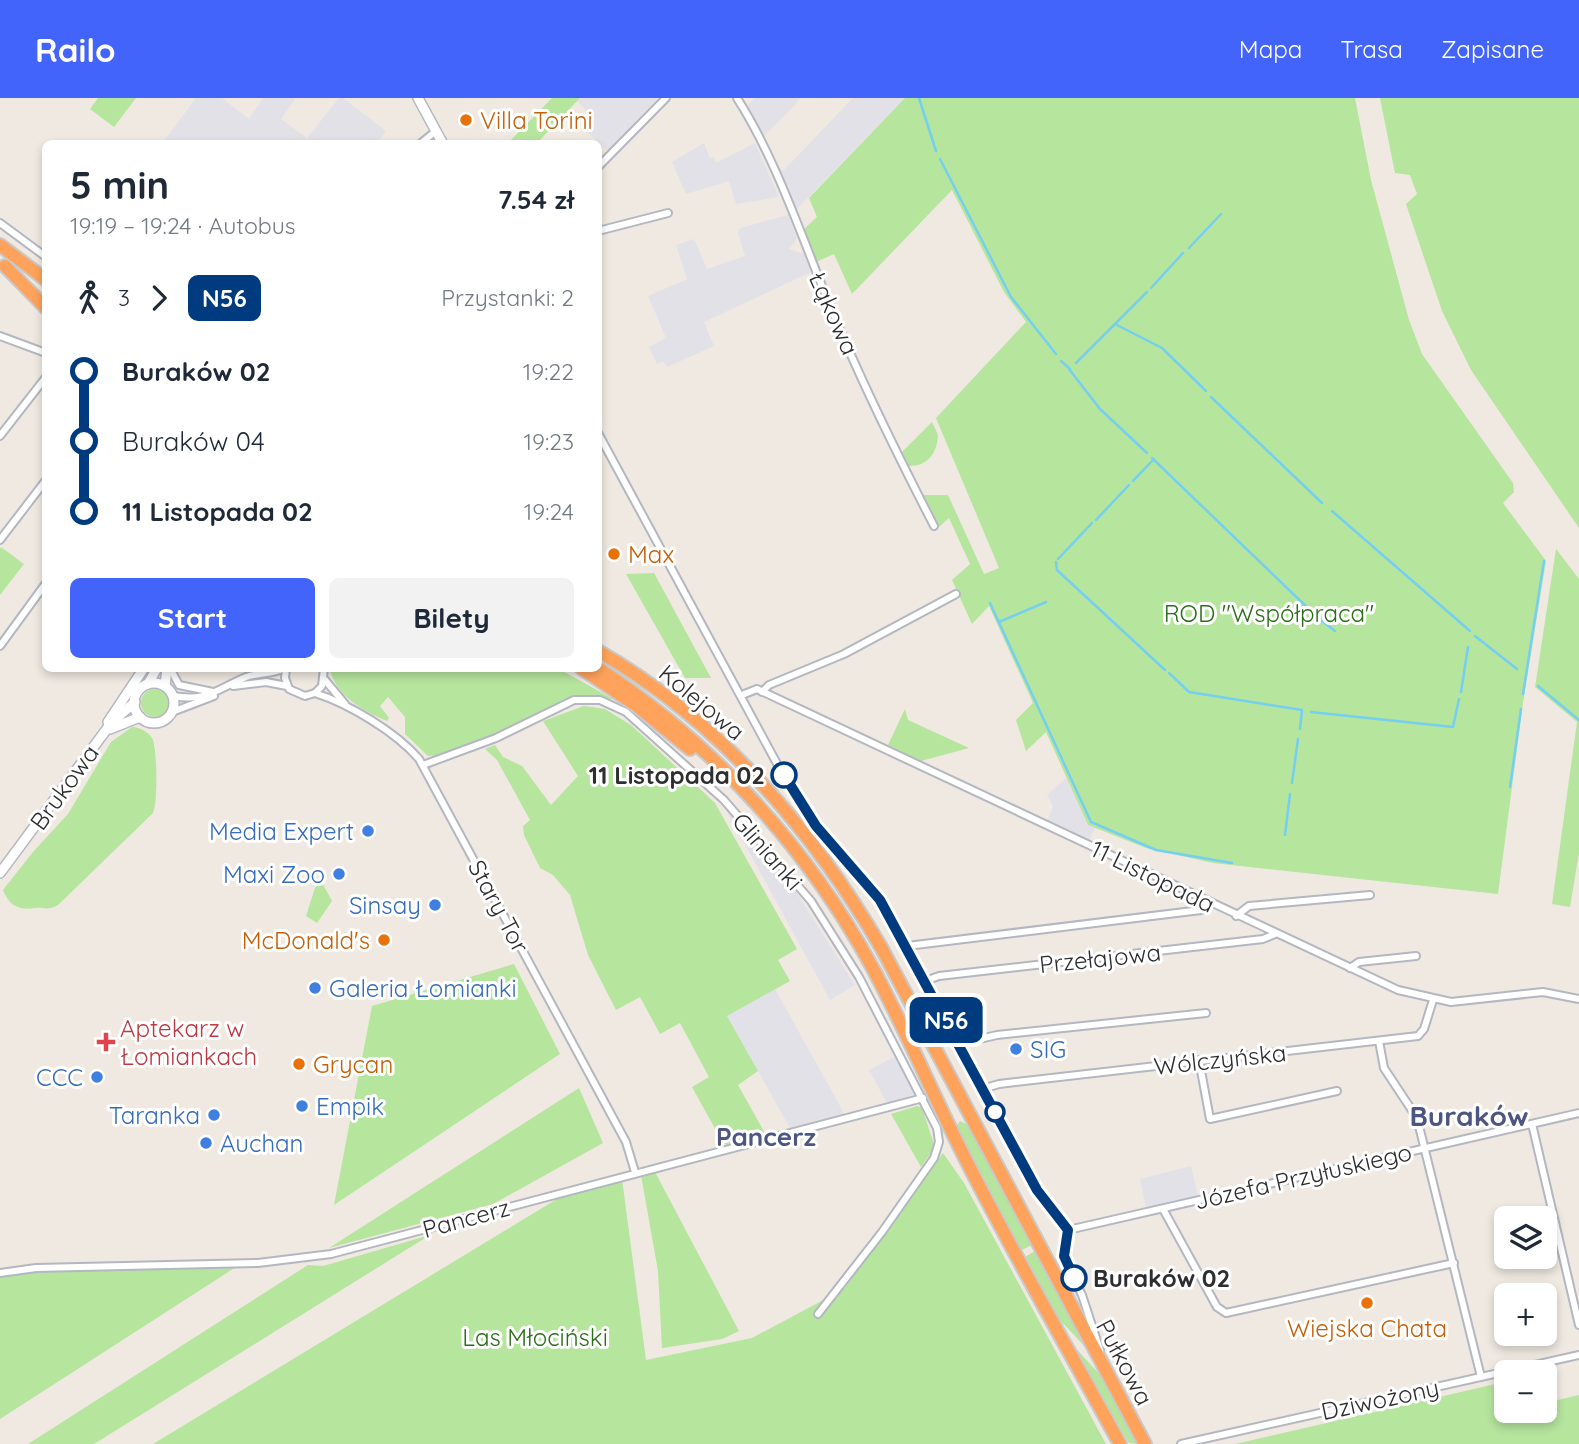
<!DOCTYPE html>
<html lang="pl">
<meta charset="utf-8">
<style>
:root{--surface:#fff;--page:#f2f2f3;--text:#1f2937;--muted:#747a83;--accent:#4264fb}
body{margin:0;font-family:Quicksand,sans-serif;background:var(--page);color:var(--text);height:100vh;display:flex;flex-direction:column;font-size:26px;white-space:nowrap}
*{box-sizing:border-box;margin:0}
p{font-size:23px;color:var(--muted)}
.icon{flex:none;width:38px;height:38px;fill:none;stroke:currentColor;stroke-width:2;stroke-linecap:round;stroke-linejoin:round}
.map{position:relative;flex:1;overflow:hidden}
.sheet{position:absolute;left:42px;top:42px;width:560px;height:532px;display:flex;flex-direction:column;background:var(--surface);border-radius:10px;box-shadow:0 4px 10px #0003}
.sheet>*{flex:none}
.badge{padding:0 14px;border-radius:10px;font-size:24px;line-height:46px}
.buttons{position:absolute;left:1494px;top:1108px;display:grid;gap:14px}
.buttons a{display:grid;place-items:center;width:63px;height:63px;border-radius:10px;background:var(--surface);box-shadow:0 4px 10px #0003;font-size:35px}
.map>.badge{position:absolute;translate:-50% -50%;box-shadow:0 0 0 4px #fff}
.legs{display:flex;align-items:center;gap:10px;height:77px;padding:0 28px;font-size:23px}
.legs p{margin-inline-start:auto}
.head{display:flex;align-items:center;justify-content:space-between;height:119px;padding:0 28px}
h1{font-size:38px;font-weight:700;line-height:52px}
.cta{display:flex;gap:14px;margin-top:auto;padding:14px 28px}
.cta a{flex:1;height:80px;border-radius:10px;background:var(--accent);color:#fff;font-size:28px;font-weight:700;line-height:80px;text-align:center}
.cta a+a{background:var(--page);color:var(--text)}
ul{padding:0 28px;list-style:none}
li{display:flex;align-items:center;gap:24px;height:70px;font-size:26px}
li i{display:grid;place-items:center;width:10px;height:100%;margin:0 9px;background:currentColor}
li i::after{content:'';width:18px;height:18px;margin:-9px;border:5px solid;border-radius:50%;background:var(--surface)}
li p{margin-inline-start:auto}
li:first-child i{background:linear-gradient(#0000 50%,currentColor 0)}
li:last-child i{background:linear-gradient(currentColor 50%,#0000 0)}
header{display:flex;align-items:center;gap:42px;box-sizing:border-box;height:98px;padding:0 35px;background:var(--accent);color:#fff}
header strong{font-size:33px}
nav{display:flex;gap:38px;margin-inline-start:auto;font-size:24px}
.map>svg:first-child{display:block}
.industrial{fill:#e3e1e8}
.green{fill:#b6e59e}
.lines{fill:none;stroke-linecap:round;stroke-linejoin:round}
.stream{stroke:#75cff0;stroke-width:2.5}
.street-casing{stroke:#b4b7c1;stroke-width:10}
.secondary-casing{stroke:#b4b7c1;stroke-width:12}
.highway-casing{stroke:#c9c9c9;stroke-width:16}
.street{stroke:#fff;stroke-width:6}
.secondary{stroke:#fff;stroke-width:9}
.highway{stroke:#ffa35c;stroke-width:12}
.line-1-casing{stroke:#fff;stroke-width:16}
.line-1{stroke:#003b80;stroke-width:10}
.food-dot{fill:#e8710a;stroke:#fff;stroke-width:2.5}
.stop-1-dot{fill:#fff;stroke:#003b80;stroke-width:3.5}
.shop-dot{fill:#3f7fe0;stroke:#fff;stroke-width:2.5}
.health-dot{fill:#e0444e;stroke:#fff;stroke-width:2.5}
.labels{text-anchor:middle;dominant-baseline:central;stroke-width:6;stroke-linejoin:round;paint-order:stroke}
.food-label{font-size:24px;fill:#c56008;stroke:#fff;text-anchor:start}
.street-label{font-size:24px;fill:#2e2e2e;stroke:#fff}
.park-label{font-size:24px;fill:#2c6e1b;stroke:#fff}
.stop-label{font-size:24px;font-weight:bold;fill:#2e2e2e;stroke:#fff;text-anchor:end}
.shop-label{font-size:24px;fill:#366cbe;stroke:#fff;text-anchor:end}
.health-label{font-size:24px;fill:#be3a42;stroke:#fff;text-anchor:start}
.neighbourhood-label{font-size:26px;font-weight:bold;fill:#4d5680;stroke:#fff}
.quarter-label{font-size:28px;font-weight:bold;fill:#4d5680;stroke:#fff}
</style>
<header>
<strong>Railo</strong>
<nav><a>Mapa</a><a>Trasa</a><a>Zapisane</a></nav>
</header>
<div class="map">
<svg width="1579" height="1346" viewBox="0 0 1579 1346">
<rect width="100%" height="100%" fill="#efe9e1"/>
<g class="industrial">
<path d="M196,0H222L249,21L263,0H296L281,21L307,40L339,0H343L386,33L377,45L162,46Z"/>
<path d="M581,0H658L608,53L581,28L591,17L577,3Z"/>
<path d="M755,0H801L762,41L748,7Z"/>
<path d="M853,0H905L795,113L774,70L778,68L783,73Z"/>
<path d="M704,45L710,60L713,59L716,65L755,45L779,99L736,106L729,83L686,96L672,64Z"/>
<path d="M788,117L797,140L789,151L804,156L811,174L704,224L714,248L667,269L663,263L657,266L649,249L666,240L648,198L687,181L676,147L694,141L707,171L745,158L738,135L740,130Z"/>
<path d="M1067,679L1088,727L1095,730L1089,743L1047,723L1053,708L1047,697Z"/>
<path d="M725,710L793,789L855,887L830,902Z"/>
<path d="M775,891L845,1017L790,1030L727,918Z"/>
<path d="M894,959L915,996L887,1005L869,972Z"/>
<path d="M1191,1068L1198,1098L1146,1111L1140,1081Z"/>
</g>
<g class="green">
<path d="M98,0H136L114,29L90,11Z"/>
<path d="M552,0H580L537,45H508Z"/>
<path d="M905,0H1355L1371,82L1409,222L1422,256L1513,385L1514,394L1503,405L1546,463L1523,605L1498,796L1213,765L1146,750L1088,727L1046,634L1026,653L1016,622L1033,605L989,508L972,526L952,482L970,466L949,420L939,429L924,397H948L984,476L999,470L936,320L1026,224L1004,194L952,92L852,196L834,156L816,164L803,132L817,119L809,100Z"/>
<path d="M1380,0H1579V430L1471,272L1442,213L1406,106L1417,96L1410,77L1395,75Z"/>
<path d="M932,324L938,337C937,355 928,368 909,368L902,354Z"/>
<path d="M1,449L24,466L0,497V451Z"/>
<path d="M1556,451L1579,481V755L1570,809L1552,806L1577,624L1535,589Z"/>
<path d="M654,475L711,580H685L626,476Z"/>
<path d="M330,571H559L615,602L589,597L569,600L480,643L440,657L428,658L405,636V619L388,599L380,608L389,620L387,623C363,613 335,597 330,571Z"/>
<circle cx="155" cy="605" r="14"/>
<path d="M584,608L605,611L631,627L715,705L797,851L778,862L790,883L727,918L758,973L738,987L766,1037L727,1047L723,1045L692,989L709,979L680,925L660,936L640,899L616,912L588,857L570,797L553,777L540,770L524,737L523,728L530,722L497,662L485,651L495,647L503,659L522,668L551,707L578,678L543,623Z"/>
<path d="M905,611L908,622L969,650L921,663L888,647Z"/>
<path d="M132,629C141,629 151,636 153,642C157,655 158,703 153,715L58,807C48,813 44,809 35,810C18,813 9,807 3,792L33,754L68,716L111,644Z"/>
<path d="M321,783L332,803L317,825L306,818L315,790Z"/>
<path d="M514,866L560,956L334,1107L372,908Z"/>
<path d="M579,990L603,1045L493,1106L329,1150Z"/>
<path d="M917,1008L922,1010L935,1049L921,1069L891,1016Z"/>
<path d="M960,1023L966,1026L971,1034L1032,1147L1020,1153L956,1029Z"/>
<path d="M943,1055L964,1085L1106,1346H153L557,1101L622,1081L646,1262L752,1240L844,1191Z"/>
<path d="M655,1074L739,1233L722,1241L662,1250L658,1173L641,1077Z"/>
<path d="M430,1137L94,1346H28L308,1167L323,1168Z"/>
<path d="M1035,1153L1091,1255L1056,1218L1023,1160Z"/>
<path d="M236,1169L0,1321V1178L29,1173Z"/>
<path d="M1070,1244L1103,1280L1139,1346L1129,1345Z"/>
<path d="M1504,1284L1508,1314L1545,1312V1305L1579,1297V1346H1235Z"/>
</g>
<g class="lines">
<g class="stream">
<path d="M919,0L936,53"/>
<path d="M940,61L1011,199L1056,256"/>
<path d="M1189,150L1221,116"/>
<path d="M1151,190L1183,155"/>
<path d="M1115,226L1147,194"/>
<path d="M1061,263L1070,271"/>
<path d="M1076,265L1115,226L1162,250L1206,293"/>
<path d="M1069,271L1100,311L1147,355"/>
<path d="M1211,299L1322,405"/>
<path d="M1152,360L1314,516"/>
<path d="M1133,383L1154,361"/>
<path d="M1332,413L1470,533"/>
<path d="M1096,422L1129,387"/>
<path d="M1058,461L1092,425"/>
<path d="M1056,464L1057,472L1165,572"/>
<path d="M990,505L1091,724L1156,752L1232,765"/>
<path d="M1322,523L1335,533"/>
<path d="M999,524L1046,504"/>
<path d="M1475,538L1517,571"/>
<path d="M1169,575L1189,594L1302,612L1300,631"/>
<path d="M1538,588L1579,622"/>
<path d="M1461,594L1468,549"/>
<path d="M1523,596L1544,463"/>
<path d="M1311,614L1453,629L1459,601"/>
<path d="M1292,685L1298,641"/>
<path d="M1510,689L1521,611"/>
<path d="M1285,737L1290,696"/>
</g>
<g class="street-casing">
<g id="street">
<path d="M737,0C777,62 804,146 833,215C863,288 898,358 934,428"/>
<path d="M420,46L436,33"/>
<path d="M598,69L666,0"/>
<path d="M0,125L46,159"/>
<path d="M598,133L668,115"/>
<path d="M0,238L46,255"/>
<path d="M598,335L794,697L825,739L880,802L1037,1092L1068,1132"/>
<path d="M0,338L46,279"/>
<path d="M0,442L46,382"/>
<path d="M0,548L46,485"/>
<path d="M170,570L179,587L213,594"/>
<path d="M286,570L285,580L289,591L305,598L315,595L322,588L324,570"/>
<path d="M325,582L345,606"/>
<path d="M233,588L266,584L287,588"/>
<path d="M762,594L769,587L844,556L956,496"/>
<path d="M315,595C349,606 396,634 419,661L626,1044L635,1074"/>
<path d="M742,597L757,591L1398,892L1451,904L1543,894L1579,901"/>
<path d="M173,598C208,604 217,591 246,579C259,574 271,577 284,570"/>
<path d="M172,614L214,598"/>
<path d="M423,667L496,640L574,602H600L626,614L724,702L811,803L859,879L937,1030L939,1044L934,1060L882,1134L818,1216"/>
<path d="M1236,818L1249,808L1370,797"/>
<path d="M907,848L1201,812L1208,804"/>
<path d="M1350,870L1359,864L1416,858"/>
<path d="M925,883L939,878L1263,841L1275,836"/>
<path d="M1379,943L1384,970L1417,1020L1481,1279"/>
<path d="M958,946L997,937L1206,915"/>
<path d="M1199,962L1210,1021L1337,993"/>
<path d="M982,991L999,986L1418,938L1424,931L1433,902"/>
<path d="M1532,1026L1579,1227"/>
<path d="M1163,1111L1217,1209L1226,1215L1454,1165"/>
<path d="M1068,1132L1579,1015"/>
<path d="M1068,1132L1065,1163L1082,1197L1100,1252"/>
<path d="M0,1175L36,1170L258,1165L331,1156L923,1000"/>
<path d="M1181,1346L1579,1257"/>
</g>
</g>
<g class="secondary-casing">
<g id="secondary">
<path d="M418,0L443,46"/>
<circle cx="154" cy="605" r="20"/>
<path d="M148,586L157,570"/>
<path d="M165,588L167,570"/>
<path d="M108,624L144,570"/>
<path d="M110,631L140,619"/>
<path d="M0,775L112,624L135,604"/>
</g>
</g>
<g class="highway-casing">
<g id="highway">
<path d="M0,147L46,182"/>
<path d="M5,168L46,210"/>
<path d="M598,553C719,622 813,732 882,851L1145,1346"/>
<path d="M581,570L637,608L690,651"/>
<path d="M598,570C712,645 806,748 871,867C903,926 929,988 959,1048C1009,1149 1066,1247 1120,1346"/>
</g>
</g>
<use href="#street" class="street"/>
<use href="#secondary" class="secondary"/>
<use href="#highway" class="highway"/>
</g>
<g class="lines">
<g class="line-1-casing">
<path id="line-1" d="M784,677L816,728L880,802L1037,1092L1068,1132L1064,1158L1074,1180"/>
</g>
<use href="#line-1" class="line-1"/>
</g>
<g class="food-dot">
<circle cx="466" cy="22" r="7"/>
<circle cx="614" cy="456" r="7"/>
<circle cx="384" cy="842" r="7"/>
<circle cx="299" cy="966" r="7"/>
<circle cx="1367" cy="1205" r="7"/>
</g>
<g class="stop-1-dot">
<circle cx="784" cy="677" r="12"/>
<circle cx="995" cy="1014" r="9"/>
<circle cx="1074" cy="1180" r="12"/>
</g>
<g class="shop-dot">
<circle cx="368" cy="733" r="7"/>
<circle cx="339" cy="776" r="7"/>
<circle cx="435" cy="807" r="7"/>
<circle cx="315" cy="890" r="7"/>
<circle cx="1016" cy="951" r="7"/>
<circle cx="97" cy="979" r="7"/>
<circle cx="302" cy="1008" r="7"/>
<circle cx="214" cy="1017" r="7"/>
<circle cx="206" cy="1045" r="7"/>
</g>
<path class="health-dot" d="M102.5 933.5h7v7h7v7h-7v7h-7v-7h-7v-7h7z"/>
<g class="labels">
<g class="food-label">
<text x="480" y="22">Villa Torini</text>
<text x="628" y="456">Max</text>
<text x="370" y="842" text-anchor="end">McDonald's</text>
<text x="313" y="966">Grycan</text>
<text x="1367" y="1230" text-anchor="middle">Wiejska Chata</text>
</g>
<g class="street-label">
<text transform="translate(834 215) rotate(66)">Łąkowa</text>
<text transform="translate(702 604) rotate(40)">Kolejowa</text>
<text transform="translate(64 689) rotate(-54)">Brukowa</text>
<text transform="translate(768 753) rotate(49)">Glinianki</text>
<text transform="translate(1153 778) rotate(26)">11 Listopada</text>
<text transform="translate(499 808) rotate(62)">Stary Tor</text>
<text transform="translate(1100 860) rotate(-6)">Przełajowa</text>
<text transform="translate(1220 961) rotate(-6)">Wólczyńska</text>
<text transform="translate(1303 1078) rotate(-13)">Józefa Przyłuskiego</text>
<text transform="translate(466 1120) rotate(-15)">Pancerz</text>
<text transform="translate(1125 1264) rotate(62)">Pułkowa</text>
<text transform="translate(1380 1301) rotate(-12)">Dziwożony</text>
</g>
<g class="park-label">
<text x="1269" y="515">ROD "Współpraca"</text>
<text x="535" y="1239">Las Młociński</text>
</g>
<g class="stop-label">
<text x="765" y="677">11 Listopada 02</text>
<text x="1093" y="1180" text-anchor="start">Buraków 02</text>
</g>
<g class="shop-label">
<text x="354" y="733">Media Expert</text>
<text x="325" y="776">Maxi Zoo</text>
<text x="421" y="807">Sinsay</text>
<text x="329" y="890" text-anchor="start">Galeria Łomianki</text>
<text x="1030" y="951" text-anchor="start">SIG</text>
<text x="83" y="979">CCC</text>
<text x="316" y="1008" text-anchor="start">Empik</text>
<text x="200" y="1017">Taranka</text>
<text x="220" y="1045" text-anchor="start">Auchan</text>
</g>
<g class="health-label">
<text x="120" y="930">Aptekarz w<tspan x="120" dy="28">Łomiankach</tspan></text>
</g>
<g class="neighbourhood-label">
<text x="766" y="1038">Pancerz</text>
</g>
<g class="quarter-label">
<text x="1469" y="1017">Buraków</text>
</g>
</g>
</svg>
<div class="buttons">
<a><svg class="icon" aria-label="layers" viewBox="0 0 24 24"><path d="M12 4l9 5-9 5-9-5zM3 14l9 5 9-5"/></svg></a>
<a>+</a>
<a>−</a>
</div>
<b class="badge" style="left:946px;top:922px;background:#003b80;color:#fff">N56</b>
<section class="sheet">
<div class="head"><div><h1>5 min</h1><p>19:19 – 19:24 · Autobus</p></div><b>7.54 zł</b></div>
<div class="legs"><svg class="icon" aria-label="walk" viewBox="0 0 24 24"><circle cx="13" cy="4" r="2"/><path d="M13 8l-2 6 4 7M11 14l-3 7M7 12l3-4h3l4 4"/></svg>3<svg class="icon" aria-label="forward" viewBox="0 0 24 24"><path d="M9 5l7 7-7 7"/></svg><b class="badge" style="background:#003b80;color:#fff">N56</b><p>Przystanki: 2</p></div>
<ul>
<li><i style="color:#003b80"></i><b>Buraków 02</b><p>19:22</p></li>
<li><i style="color:#003b80"></i><span>Buraków 04</span><p>19:23</p></li>
<li><i style="color:#003b80"></i><b>11 Listopada 02</b><p>19:24</p></li>
</ul>
<div class="cta"><a>Start</a><a>Bilety</a></div>
</section>
</div>
